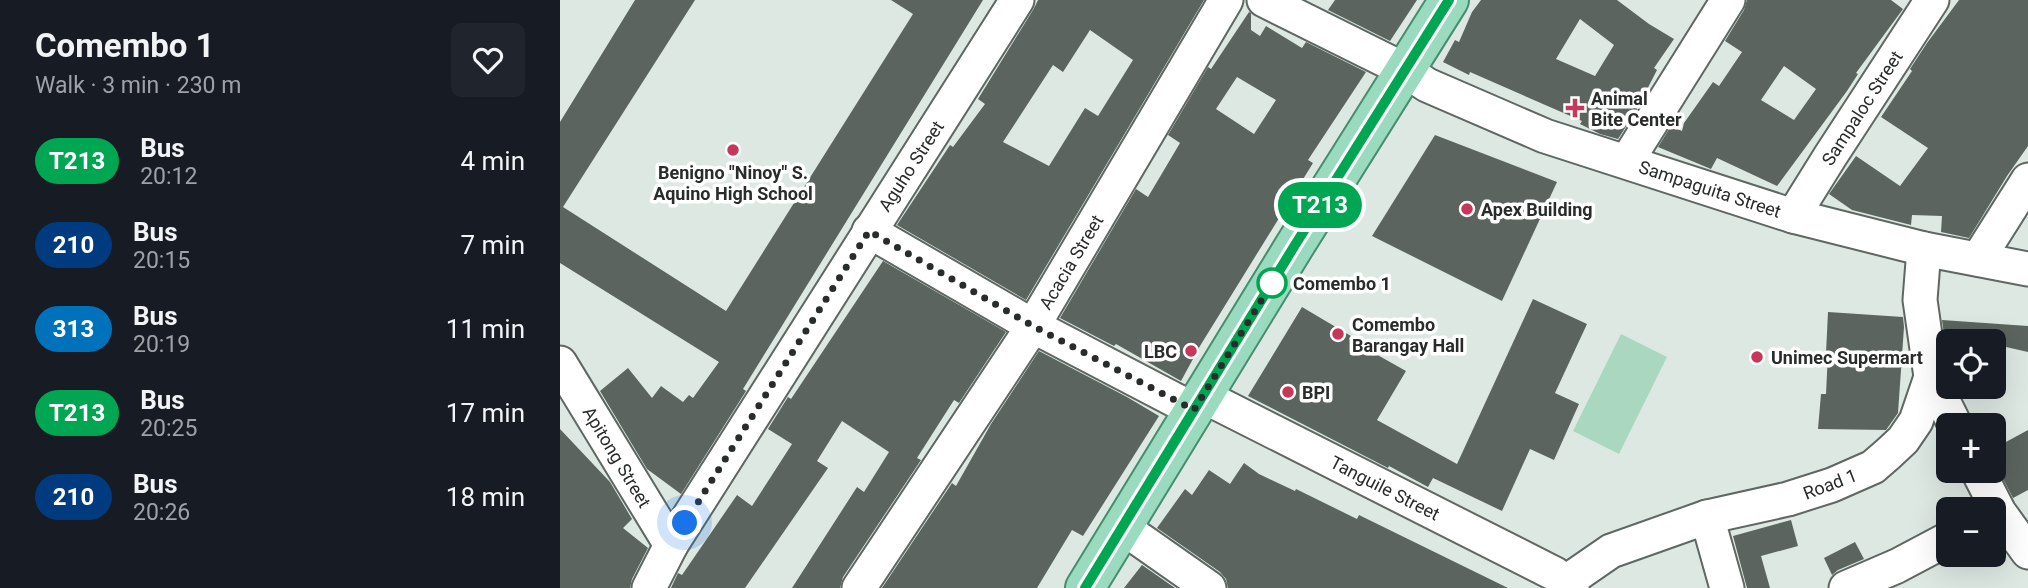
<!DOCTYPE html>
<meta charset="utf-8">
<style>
:root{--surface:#171b24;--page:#20242c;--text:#f1f3f6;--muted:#9ea1a6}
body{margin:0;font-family:Roboto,sans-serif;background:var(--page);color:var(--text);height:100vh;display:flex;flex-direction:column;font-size:26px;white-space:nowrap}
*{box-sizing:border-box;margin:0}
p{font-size:23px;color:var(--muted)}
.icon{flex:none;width:38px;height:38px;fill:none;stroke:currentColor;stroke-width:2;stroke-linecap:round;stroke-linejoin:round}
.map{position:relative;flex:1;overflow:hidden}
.side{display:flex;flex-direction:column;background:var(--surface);width:560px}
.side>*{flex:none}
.badge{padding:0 14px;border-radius:23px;font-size:24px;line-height:46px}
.buttons{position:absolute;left:1376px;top:329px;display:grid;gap:14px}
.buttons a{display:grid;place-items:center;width:70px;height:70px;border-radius:10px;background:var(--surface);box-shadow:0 7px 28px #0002;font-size:35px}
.you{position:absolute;width:35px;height:35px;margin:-18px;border:5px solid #fff;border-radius:50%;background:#1a73e8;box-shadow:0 0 0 10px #1a73e833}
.map>.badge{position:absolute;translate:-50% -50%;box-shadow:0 0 0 4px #fff}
.round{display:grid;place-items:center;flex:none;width:74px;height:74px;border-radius:10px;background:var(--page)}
.summary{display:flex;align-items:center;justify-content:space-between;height:119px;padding:0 35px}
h1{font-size:33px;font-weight:700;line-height:52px}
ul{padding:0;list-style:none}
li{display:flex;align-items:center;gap:21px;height:84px;padding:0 35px}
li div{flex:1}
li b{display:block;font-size:26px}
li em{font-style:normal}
li .badge{min-width:77px;font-weight:700;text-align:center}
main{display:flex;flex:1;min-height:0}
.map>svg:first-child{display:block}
.green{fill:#aad7c0}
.building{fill:#5c645f;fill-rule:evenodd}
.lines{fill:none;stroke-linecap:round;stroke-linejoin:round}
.minor-casing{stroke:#5e6762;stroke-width:37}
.major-casing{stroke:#468d6e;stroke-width:42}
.minor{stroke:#fff;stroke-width:33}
.major{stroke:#9adabe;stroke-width:38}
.line-casing{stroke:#fff;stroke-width:16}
.line{stroke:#00a651;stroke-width:10}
.walk{stroke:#282c2a;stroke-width:7;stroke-dasharray:0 12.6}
.poi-dot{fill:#c73858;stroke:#fff;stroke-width:2.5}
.stop-dot{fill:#fff;stroke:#00a651;stroke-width:3.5}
.labels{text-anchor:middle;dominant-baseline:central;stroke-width:7;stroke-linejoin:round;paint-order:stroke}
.poi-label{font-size:18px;font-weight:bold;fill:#282c2a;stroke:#fff;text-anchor:start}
.street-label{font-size:18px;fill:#282c2a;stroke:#fff}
.stop-label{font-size:18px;font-weight:bold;fill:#282c2a;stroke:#fff;text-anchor:start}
</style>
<main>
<section class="side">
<div class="summary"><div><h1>Comembo 1</h1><p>Walk · 3 min · 230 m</p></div><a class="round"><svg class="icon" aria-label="heart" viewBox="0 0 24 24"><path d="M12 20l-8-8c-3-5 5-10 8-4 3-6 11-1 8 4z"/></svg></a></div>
<ul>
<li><span class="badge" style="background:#00a651;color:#fff">T213</span><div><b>Bus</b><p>20:12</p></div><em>4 min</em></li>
<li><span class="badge" style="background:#003b80;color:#fff">210</span><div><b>Bus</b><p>20:15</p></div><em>7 min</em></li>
<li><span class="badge" style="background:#0072bc;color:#fff">313</span><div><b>Bus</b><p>20:19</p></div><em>11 min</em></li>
<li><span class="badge" style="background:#00a651;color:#fff">T213</span><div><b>Bus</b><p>20:25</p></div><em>17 min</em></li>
<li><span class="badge" style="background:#003b80;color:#fff">210</span><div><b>Bus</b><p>20:26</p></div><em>18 min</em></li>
</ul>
</section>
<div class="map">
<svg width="1468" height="588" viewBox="0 0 1468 588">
<rect width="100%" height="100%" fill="#dee8e3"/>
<path class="green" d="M1061,334L1107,357L1059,454L1013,431Z"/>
<g class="building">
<path d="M75,0H135L3,207L166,311L353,14L331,0H423L183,389L186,391L121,494L87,469L40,391L68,368L92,398L101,386L123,402L129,395L133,398L159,362L0,263V122Z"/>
<path d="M478,0H644L466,300L337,225L390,145L393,147L425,104L418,99L473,10ZM530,30L573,60L538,116L525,108L489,166L443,142L493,65L503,72Z"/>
<path d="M775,0H857L830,41L768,10Z"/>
<path d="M921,0H1057L1089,24L1114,39L1094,68L1097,70L1076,111L1058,139L1040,134L1020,124L1022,121L910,72L909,75L883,62L895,40L899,42L912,12ZM1020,19L1054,45L1035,76L996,59Z"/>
<path d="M1187,0H1331L1343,9L1296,73L1298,74L1287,91L1217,186L1157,158L1151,169L1098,147L1111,126L1122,131L1124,123L1153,82L1159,86L1182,52L1165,41L1184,10ZM1224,66L1256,89L1234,120L1201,100Z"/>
<path d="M1399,0H1468V146L1447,176L1409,238L1381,232L1382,216L1352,215L1351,225L1292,210L1269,194L1296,156L1340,186L1368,148L1321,117L1352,71L1350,69L1367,43Z"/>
<path d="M689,12L691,13V30L700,36L706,26L742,48L746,42L806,72L748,160L753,163L640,346L621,381L556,344L554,346L500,318L576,189L588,197L620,143L608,135L648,67L651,69ZM677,77L716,100L694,134L656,109Z"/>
<path d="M875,135L997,182L942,301L812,236Z"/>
<path d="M323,261L446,332L399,403L394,400L357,458L361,460L283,577L280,588H232L297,487L304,492L329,452L282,421L257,461L268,468L185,588H111L118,573L122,575L177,495L192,506L232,444L208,429L228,397L231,399Z"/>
<path d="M973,299L1027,324L995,393L1019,404L994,460L970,449L942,511L873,478L868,487L829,466L828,468L688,396L742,307L791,336L789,339L846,371L817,420L897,464Z"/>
<path d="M1268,312L1343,317L1344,327L1338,413L1326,430L1258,429L1261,394H1266L1268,353H1266Z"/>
<path d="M1382,320L1468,326V352L1433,344V341H1385Z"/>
<path d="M479,351L567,397L599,416L523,536L512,530L477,588H322L392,483L396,486L431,424Z"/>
<path d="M0,429L50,482L72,519L63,528L88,548L72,579L70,588H0Z"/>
<path d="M1468,430V490L1453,498L1433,460V449Z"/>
<path d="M684,463L699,474L735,491L736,489L797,519L799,515L948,588H668L666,579L660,572L597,528L625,489L632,495L649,470L670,484Z"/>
<path d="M1231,520L1238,546L1201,556L1210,588H1187L1173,536Z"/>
<path d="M1295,542L1304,559L1278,570L1272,575L1264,558Z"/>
<path d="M582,565L615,588H564Z"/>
</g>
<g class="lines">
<g class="minor-casing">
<g id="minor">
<path d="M704,0L845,70L867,85L985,136L1233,216L1364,249L1468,269"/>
<path d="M1067,161L1168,0"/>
<path d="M1233,216L1271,155L1372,0"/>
<path d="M309,231L473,326L634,410"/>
<path d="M1418,259L1468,180"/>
<path d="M0,363L111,545"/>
<path d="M1371,377L1395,425"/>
<path d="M643,396L995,574L1012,588"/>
<path d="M1418,471L1439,512L1468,552"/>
<path d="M1147,517L1167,588"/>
<path d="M562,527L649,588"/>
<path d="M1006,582L1051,551L1147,517L1228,499L1272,485L1313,467L1328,454L1343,440L1356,421L1371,377L1360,300L1364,249"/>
<path d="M89,588L111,545L457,0"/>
<path d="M299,588L473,326L666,0"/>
<path d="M1286,588L1337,566L1388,539"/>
</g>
</g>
<g class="major-casing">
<path id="major" d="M525,588L735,245L889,0"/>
</g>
<use href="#minor" class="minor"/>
<use href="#major" class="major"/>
</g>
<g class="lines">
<g class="line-casing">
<path id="line" d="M525,588L735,245L889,0"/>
</g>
<use href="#line" class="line"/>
<path class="walk" d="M125,523L309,231L473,326L634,410L712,283"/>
</g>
<g class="poi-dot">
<path d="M1011.5 97.5h7v7h7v7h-7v7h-7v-7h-7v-7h7z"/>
<circle cx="173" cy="150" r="7"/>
<circle cx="907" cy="209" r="7"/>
<circle cx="778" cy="334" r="7"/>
<circle cx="631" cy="351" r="7"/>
<circle cx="1197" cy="357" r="7"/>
<circle cx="728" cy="392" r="7"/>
</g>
<circle class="stop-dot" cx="712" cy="283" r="14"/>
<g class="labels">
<g class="poi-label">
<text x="1031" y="98">Animal<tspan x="1031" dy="21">Bite Center</tspan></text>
<text x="173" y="172" text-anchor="middle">Benigno "Ninoy" S.<tspan x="173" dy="21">Aquino High School</tspan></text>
<text x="921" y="209">Apex Building</text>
<text x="792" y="324">Comembo<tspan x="792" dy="21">Barangay Hall</tspan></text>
<text x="617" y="351" text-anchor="end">LBC</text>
<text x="1211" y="357">Unimec Supermart</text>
<text x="742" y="392">BPI</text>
</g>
<g class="street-label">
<text transform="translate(1302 108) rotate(-57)">Sampaloc Street</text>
<text transform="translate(351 166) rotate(-57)">Aguho Street</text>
<text transform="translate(1150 189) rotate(18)">Sampaguita Street</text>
<text transform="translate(511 262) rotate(-59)">Acacia Street</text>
<text transform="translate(57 457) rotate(59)">Apitong Street</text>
<text transform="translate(1270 484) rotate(-21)">Road 1</text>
<text transform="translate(825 488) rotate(27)">Tanguile Street</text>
</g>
<g class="stop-label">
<text x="733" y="283">Comembo 1</text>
</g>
</g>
</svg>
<div class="buttons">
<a><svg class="icon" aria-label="locate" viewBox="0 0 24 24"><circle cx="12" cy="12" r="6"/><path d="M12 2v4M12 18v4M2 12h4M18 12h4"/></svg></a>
<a>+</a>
<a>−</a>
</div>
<div class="you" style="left:125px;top:523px"></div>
<b class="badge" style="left:760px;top:205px;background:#00a651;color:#fff">T213</b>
</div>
</main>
